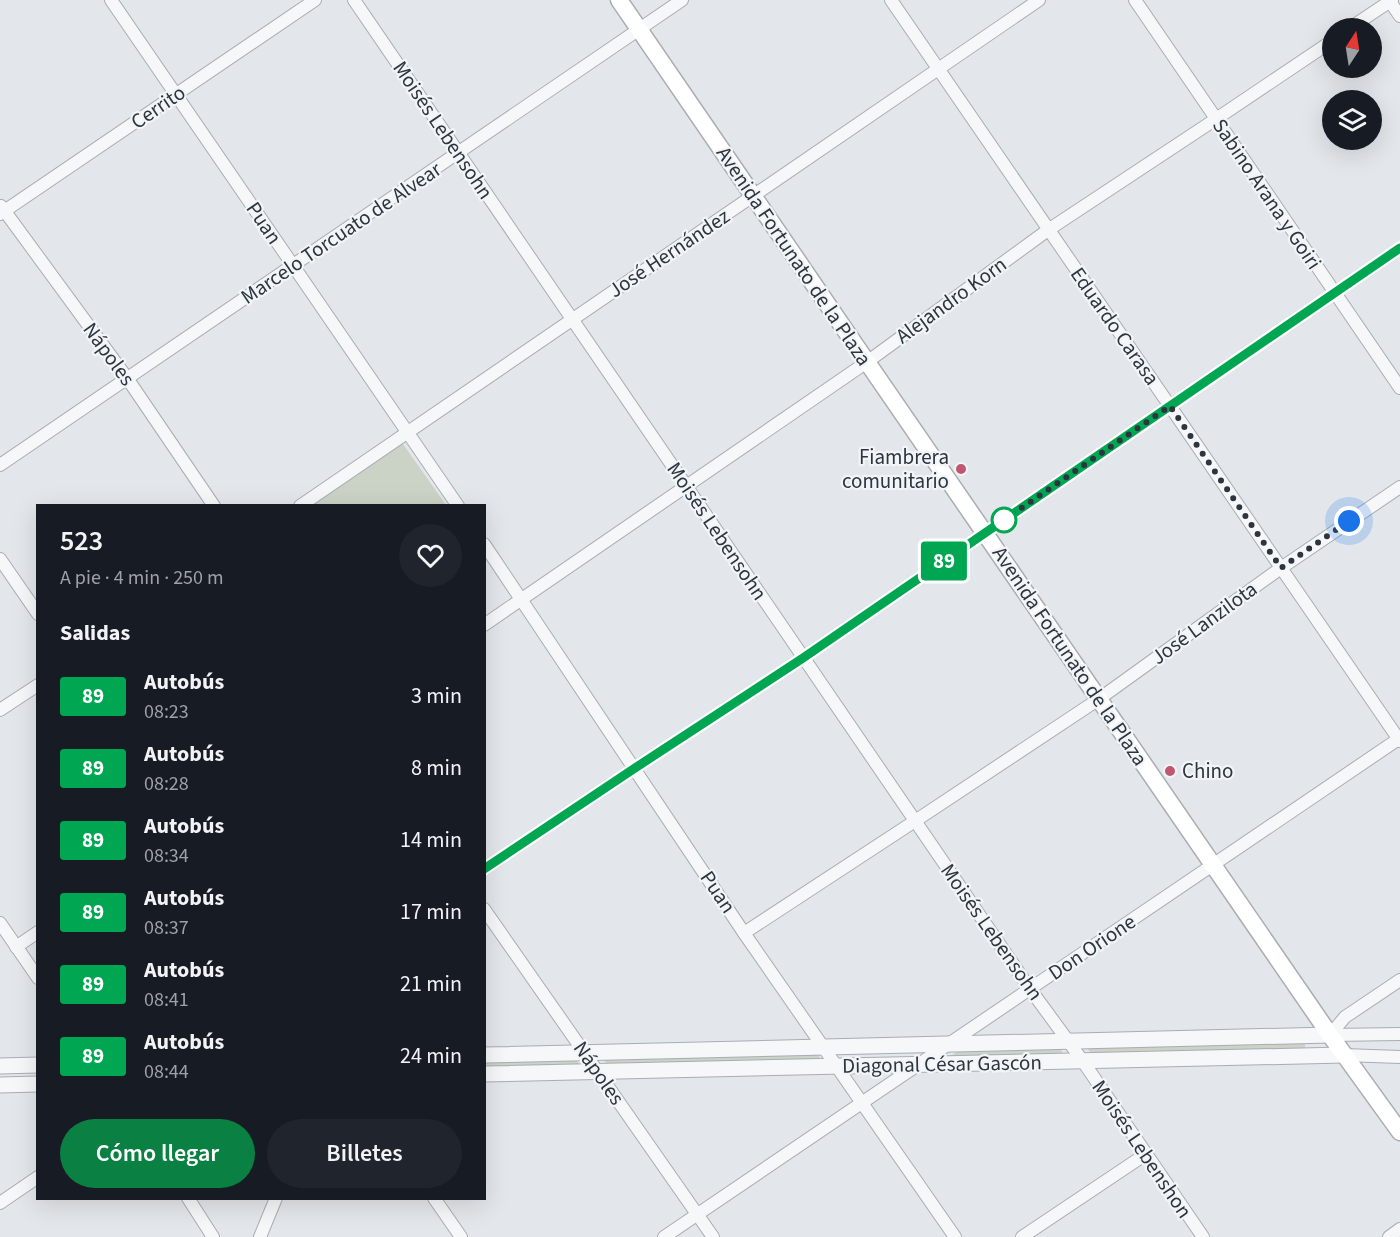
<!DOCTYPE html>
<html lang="es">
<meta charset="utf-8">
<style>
:root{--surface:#171b24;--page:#20242c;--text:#f1f3f6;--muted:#9ea1a6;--accent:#0b8043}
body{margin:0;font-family:"Source Sans 3",sans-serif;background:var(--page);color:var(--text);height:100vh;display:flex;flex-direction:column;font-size:22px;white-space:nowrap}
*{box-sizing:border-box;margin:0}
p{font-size:20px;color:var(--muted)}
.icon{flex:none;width:33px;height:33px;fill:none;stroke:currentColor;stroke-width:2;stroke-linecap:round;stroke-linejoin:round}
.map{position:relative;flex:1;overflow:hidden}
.panel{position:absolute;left:36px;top:504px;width:450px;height:696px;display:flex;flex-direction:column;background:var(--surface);border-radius:0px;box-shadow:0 6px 24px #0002}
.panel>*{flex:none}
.badge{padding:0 12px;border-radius:4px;font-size:21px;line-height:39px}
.needle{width:39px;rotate:12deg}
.buttons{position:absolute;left:1322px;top:18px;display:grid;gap:12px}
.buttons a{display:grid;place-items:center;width:60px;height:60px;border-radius:50%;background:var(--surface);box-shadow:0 6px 24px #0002;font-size:30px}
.you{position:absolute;width:30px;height:30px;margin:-15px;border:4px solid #fff;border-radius:50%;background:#1a73e8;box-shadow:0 0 0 9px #1a73e833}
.map>.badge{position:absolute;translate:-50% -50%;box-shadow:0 0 0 3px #fff}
h2{padding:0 24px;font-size:22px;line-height:54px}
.round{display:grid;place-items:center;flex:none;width:63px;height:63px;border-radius:32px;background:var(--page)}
.head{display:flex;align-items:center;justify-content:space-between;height:102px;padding:0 24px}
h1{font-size:28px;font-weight:600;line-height:45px}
.primary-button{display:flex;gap:12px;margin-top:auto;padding:12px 24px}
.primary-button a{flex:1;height:69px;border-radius:36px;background:var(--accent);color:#fff;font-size:24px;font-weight:600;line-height:69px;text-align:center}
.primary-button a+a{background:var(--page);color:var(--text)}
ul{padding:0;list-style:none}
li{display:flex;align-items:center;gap:18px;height:72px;padding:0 24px}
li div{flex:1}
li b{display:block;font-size:22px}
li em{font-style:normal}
li .badge{min-width:66px;font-weight:700;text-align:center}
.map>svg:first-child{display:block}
.green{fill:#cad3c5}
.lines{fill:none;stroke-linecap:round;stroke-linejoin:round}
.minor-casing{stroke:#a9adb4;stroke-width:14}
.tertiary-casing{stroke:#a9adb4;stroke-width:17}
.secondary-casing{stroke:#a9adb4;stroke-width:19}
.minor{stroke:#f5f7f8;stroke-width:12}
.tertiary{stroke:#f5f7f8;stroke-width:15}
.secondary{stroke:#fff;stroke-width:16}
.line-casing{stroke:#fff;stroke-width:14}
.line{stroke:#00a651;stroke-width:9}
.walk{stroke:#2d3540;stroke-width:6;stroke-dasharray:0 10.8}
.poi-dot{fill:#c1566f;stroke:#f2f5f7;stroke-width:2}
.stop-dot{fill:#fff;stroke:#00a651;stroke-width:3}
.labels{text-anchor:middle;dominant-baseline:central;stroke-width:4.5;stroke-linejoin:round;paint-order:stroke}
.street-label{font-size:21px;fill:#2d3540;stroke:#f2f5f7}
.poi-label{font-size:21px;fill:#2d3540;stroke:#f2f5f7;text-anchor:end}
</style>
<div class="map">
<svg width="1400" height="1237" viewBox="0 0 1400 1237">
<rect width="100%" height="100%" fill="#e3e6ea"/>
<g class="green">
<path d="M398,437L446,505L300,506Z"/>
<path d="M1305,1041V1050L1092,1055L1086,1046Z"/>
<path d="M1059,1047L1065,1056L948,1058L961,1049Z"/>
<path d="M816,1052L822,1061L608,1066L602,1057Z"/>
<path d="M574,1058L581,1066L485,1069L484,1060Z"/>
</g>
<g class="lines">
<g class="minor-casing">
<g id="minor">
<path d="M111,0L458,506"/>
<path d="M354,0L1030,989L1082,1060L1203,1237"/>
<path d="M891,0L1400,741"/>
<path d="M1135,0L1400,388"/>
<path d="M1389,0L1400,16"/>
<path d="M1350,28L1392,0"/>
<path d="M1,206L127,378L214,506"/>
<path d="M0,214L315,0"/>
<path d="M0,465L682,0"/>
<path d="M300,506L1039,0"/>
<path d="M484,544L744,933L955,1237"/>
<path d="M0,559L38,614"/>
<path d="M484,625L867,362L1048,230L1216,119L1332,41"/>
<path d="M0,710L38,685"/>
<path d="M484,869L635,768L803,658L1400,248"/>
<path d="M484,909L713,1237"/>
<path d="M0,923L38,978"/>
<path d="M744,933L915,821L1099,699L1281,568L1400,487"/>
<path d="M16,947L38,932"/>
<path d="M1330,1035L1345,1017L1400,980"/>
<path d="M1330,1035L1400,1034"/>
<path d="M1344,1055L1400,1057"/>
<path d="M188,1198L213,1237"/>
<path d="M434,1198L461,1237"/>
<path d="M0,1203L38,1177"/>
<path d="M260,1237L276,1198"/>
<path d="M664,1237L1400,738"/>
<path d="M1022,1237L1146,1154"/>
<path d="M1389,1237L1400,1229"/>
</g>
</g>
<g class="tertiary-casing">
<g id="tertiary">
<path d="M484,1055L1330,1035"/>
<path d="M0,1066L38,1065"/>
<path d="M484,1074L1344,1055"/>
<path d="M0,1085L38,1084"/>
</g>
</g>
<g class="secondary-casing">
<path id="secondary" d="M619,0L867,362L1330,1035L1400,1132"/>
</g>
<use href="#minor" class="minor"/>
<use href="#tertiary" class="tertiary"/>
<use href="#secondary" class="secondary"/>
</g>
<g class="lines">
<g class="line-casing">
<path id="line" d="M484,869L635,768L803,658L1400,248"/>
</g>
<use href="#line" class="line"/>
<path class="walk" d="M1004,520L1170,406L1281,568L1349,521"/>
</g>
<g class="poi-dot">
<circle cx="961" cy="469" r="6"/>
<circle cx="1170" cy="771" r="6"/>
</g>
<circle class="stop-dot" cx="1004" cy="520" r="12"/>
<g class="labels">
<g class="street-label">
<text transform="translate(158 107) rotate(-34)">Cerrito</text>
<text transform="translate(443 130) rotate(56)">Moisés Lebensohn</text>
<text transform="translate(1267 194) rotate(56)">Sabino Arana y Goiri</text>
<text transform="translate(264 223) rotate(56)">Puan</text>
<text transform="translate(341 233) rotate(-34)">Marcelo Torcuato de Alvear</text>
<text transform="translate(669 253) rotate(-34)">José Hernández</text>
<text transform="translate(794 256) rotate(56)">Avenida Fortunato de la Plaza</text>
<text transform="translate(951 300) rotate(-36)">Alejandro Korn</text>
<text transform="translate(1115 326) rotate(55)">Eduardo Carasa</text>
<text transform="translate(109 354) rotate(54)">Nápoles</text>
<text transform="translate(717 531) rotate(56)">Moisés Lebensohn</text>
<text transform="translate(1204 623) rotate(-36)">José Lanzilota</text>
<text transform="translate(1070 656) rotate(56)">Avenida Fortunato de la Plaza</text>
<text transform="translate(718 892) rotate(56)">Puan</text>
<text transform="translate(992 932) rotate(55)">Moisés Lebensohn</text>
<text transform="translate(1092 947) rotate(-34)">Don Orione</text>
<text transform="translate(942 1064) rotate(-1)">Diagonal César Gascón</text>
<text transform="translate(599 1073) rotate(55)">Nápoles</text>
<text transform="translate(1142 1149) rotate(56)">Moisés Lebenshon</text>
</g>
<g class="poi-label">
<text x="949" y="457">Fiambrera<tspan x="949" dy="24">comunitario</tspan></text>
<text x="1182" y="771" text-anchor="start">Chino</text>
</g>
</g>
</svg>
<div class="buttons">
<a><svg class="needle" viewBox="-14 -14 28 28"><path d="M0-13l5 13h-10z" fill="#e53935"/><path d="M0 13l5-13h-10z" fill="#9ea1a6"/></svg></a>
<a><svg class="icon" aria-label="layers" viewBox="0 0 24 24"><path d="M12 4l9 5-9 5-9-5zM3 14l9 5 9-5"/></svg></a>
</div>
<div class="you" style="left:1349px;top:521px"></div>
<b class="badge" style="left:944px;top:561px;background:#00a651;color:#fff">89</b>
<section class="panel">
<div class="head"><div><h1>523</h1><p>A pie · 4 min · 250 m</p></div><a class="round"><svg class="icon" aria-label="heart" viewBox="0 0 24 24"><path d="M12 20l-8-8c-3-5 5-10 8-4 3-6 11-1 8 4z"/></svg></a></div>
<h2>Salidas</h2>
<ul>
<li><span class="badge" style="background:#00a651;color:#fff">89</span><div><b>Autobús</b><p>08:23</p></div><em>3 min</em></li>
<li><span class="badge" style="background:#00a651;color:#fff">89</span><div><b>Autobús</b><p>08:28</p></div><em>8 min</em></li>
<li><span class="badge" style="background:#00a651;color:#fff">89</span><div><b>Autobús</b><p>08:34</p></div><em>14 min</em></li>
<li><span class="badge" style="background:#00a651;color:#fff">89</span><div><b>Autobús</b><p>08:37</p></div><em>17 min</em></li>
<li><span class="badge" style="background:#00a651;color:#fff">89</span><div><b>Autobús</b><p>08:41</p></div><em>21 min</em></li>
<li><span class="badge" style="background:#00a651;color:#fff">89</span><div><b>Autobús</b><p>08:44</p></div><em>24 min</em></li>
</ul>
<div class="primary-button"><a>Cómo llegar</a><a>Billetes</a></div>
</section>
</div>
